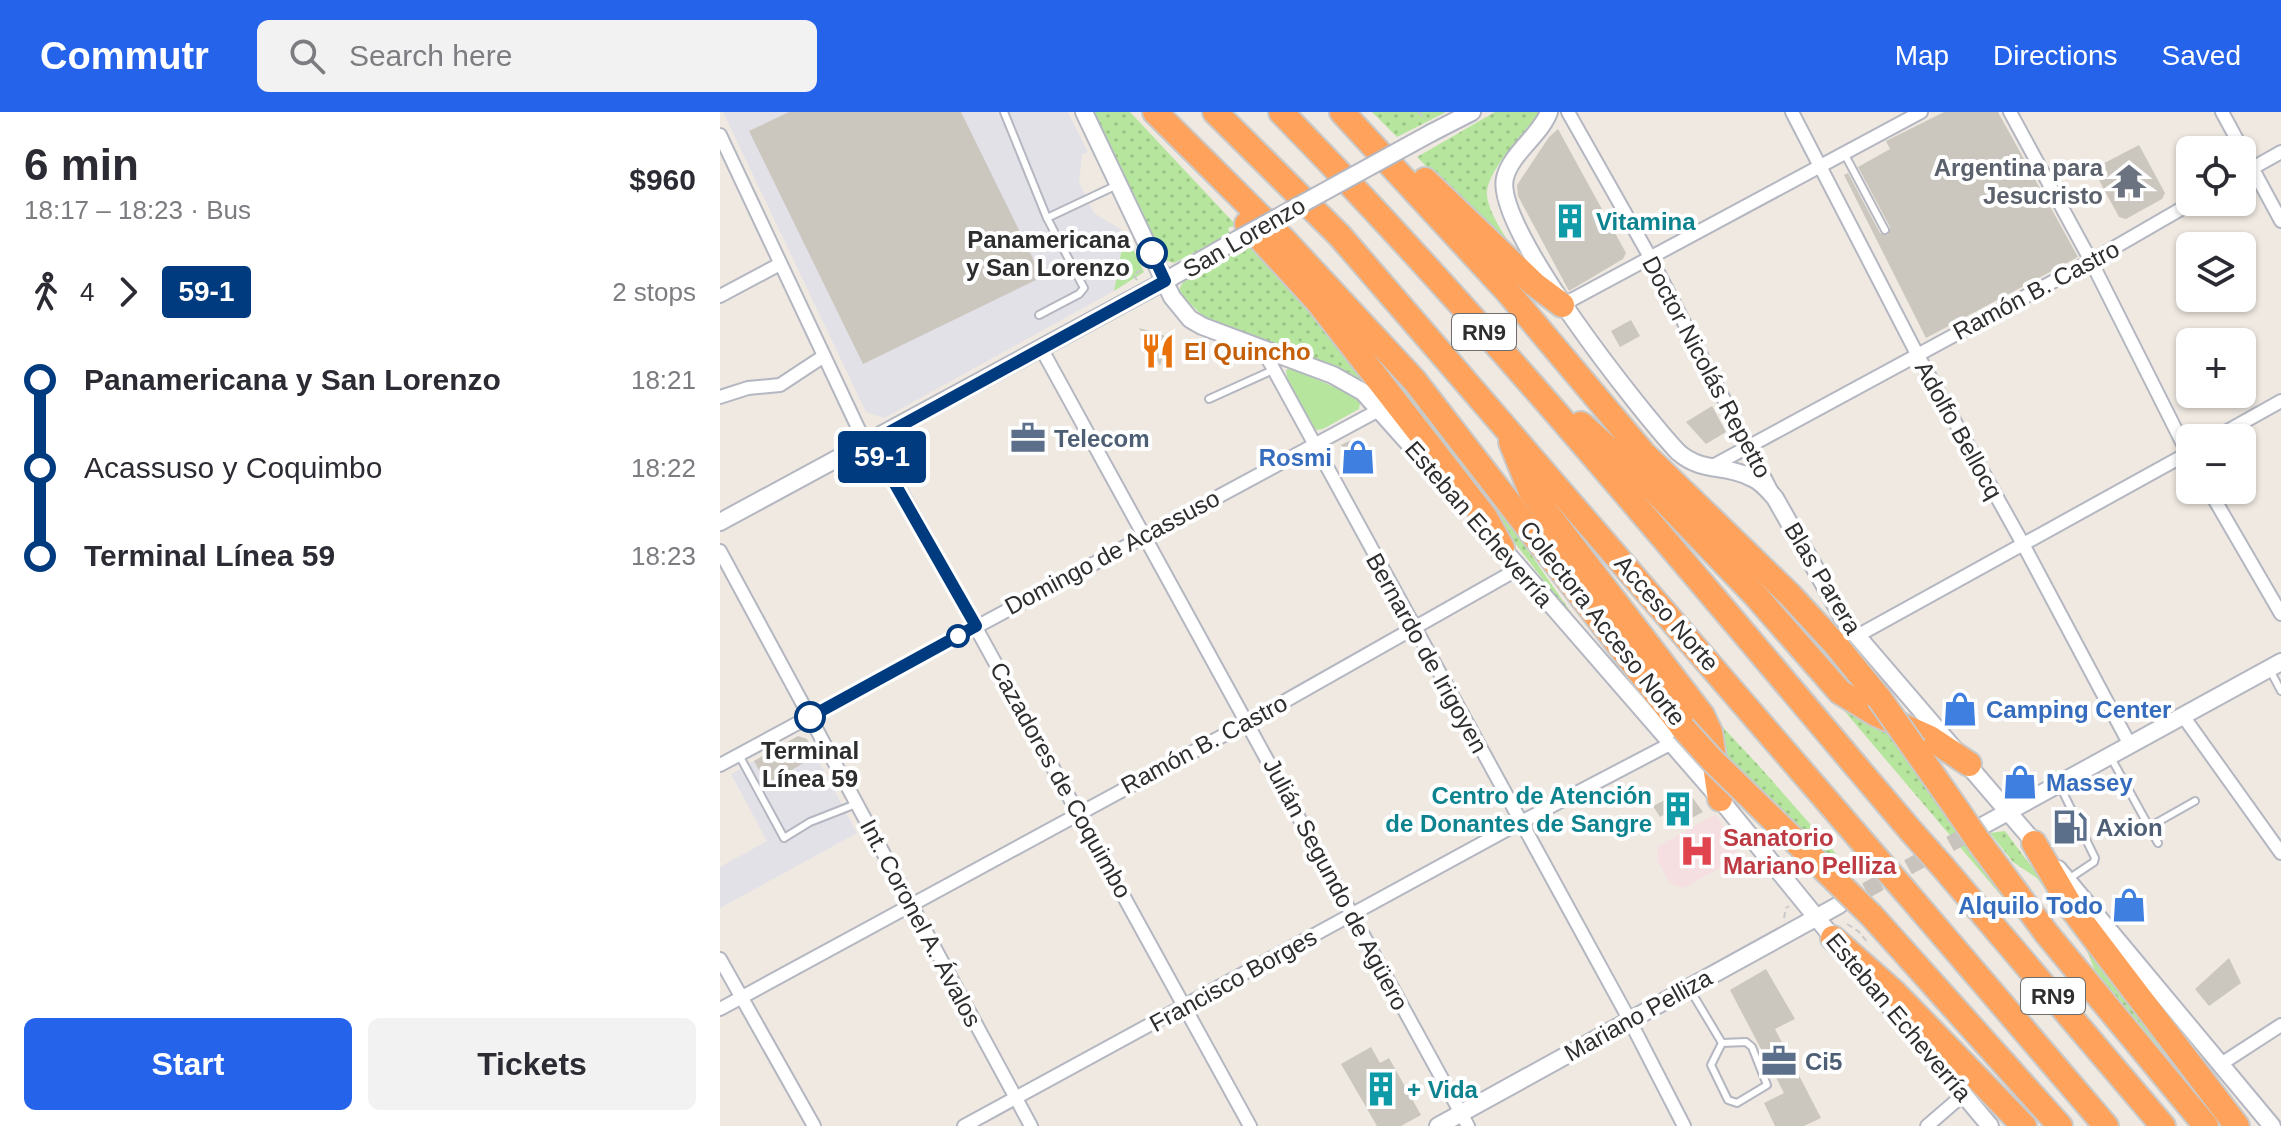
<!DOCTYPE html>
<meta charset="utf-8">
<style>
:root{--surface:#fff;--page:#f2f2f3;--text:#2b2b33;--muted:#7c7c81;--accent:#2563eb}
body{margin:0;font-family:Helvetica,sans-serif;background:var(--page);color:var(--text);height:100vh;display:flex;flex-direction:column;font-size:30px;white-space:nowrap}
*{box-sizing:border-box;margin:0}
p{font-size:26px;color:var(--muted)}
.icon{flex:none;width:44px;height:44px;fill:none;stroke:currentColor;stroke-width:2;stroke-linecap:round;stroke-linejoin:round}
.map{position:relative;flex:1;overflow:hidden}
.panel{display:flex;flex-direction:column;background:var(--surface);width:720px}
.panel>*{flex:none}
.badge{padding:0 16px;border-radius:6px;font-size:28px;line-height:52px}
.buttons{position:absolute;left:1456px;top:24px;display:grid;gap:16px}
.buttons a{display:grid;place-items:center;width:80px;height:80px;border-radius:12px;background:var(--surface);box-shadow:0 2px 6px #0004;font-size:40px}
.map>.badge{position:absolute;translate:-50% -50%;box-shadow:0 0 0 4px #fff}
.legs{display:flex;align-items:center;gap:12px;height:88px;padding:0 24px;font-size:26px}
.legs p{margin-inline-start:auto}
.summary{display:flex;align-items:center;justify-content:space-between;height:136px;padding:0 24px}
h1{font-size:44px;font-weight:700;line-height:60px}
.cta{display:flex;gap:16px;margin-top:auto;padding:16px 24px}
.cta a{flex:1;height:92px;border-radius:12px;background:var(--accent);color:#fff;font-size:32px;font-weight:700;line-height:92px;text-align:center}
.cta a+a{background:var(--page);color:var(--text)}
ul{padding:0 24px;list-style:none}
li{display:flex;align-items:center;gap:28px;height:88px;font-size:30px}
li i{display:grid;place-items:center;width:12px;height:100%;margin:0 10px;background:currentColor}
li i::after{content:'';width:20px;height:20px;margin:-10px;border:6px solid;border-radius:50%;background:var(--surface)}
li p{margin-inline-start:auto}
li:first-child i{background:linear-gradient(#0000 50%,currentColor 0)}
li:last-child i{background:linear-gradient(currentColor 50%,#0000 0)}
header{display:flex;align-items:center;gap:48px;box-sizing:border-box;height:112px;padding:0 40px;background:var(--accent);color:#fff}
header strong{font-size:38px}
nav{display:flex;gap:44px;margin-inline-start:auto;font-size:28px}
.search{width:560px;height:72px;background:var(--page);display:flex;align-items:center;gap:20px;box-sizing:border-box;padding:0 28px;border-radius:12px;color:var(--muted);font-size:30px}
main{display:flex;flex:1;min-height:0}
.map>svg:first-child{display:block}
.industrial{fill:#e3e1e8}
.medical{fill:#f5dfe0}
.grass{fill:url(#grass-dots)}
.park{fill:#b6e59e}
.building{fill:#cbc7bf}
.lines{fill:none;stroke-linecap:round;stroke-linejoin:round}
.tertiary-tunnel{stroke:#c8c4bd;stroke-width:16;stroke-dasharray:16 8;stroke-linecap:butt}
.service-casing{stroke:#b4b7c1;stroke-width:10}
.minor-casing{stroke:#b4b7c1;stroke-width:16}
.tertiary-casing{stroke:#b4b7c1;stroke-width:20}
.motorway-casing{stroke:#c9c9c9;stroke-width:28}
.path{stroke:#c9c9c9;stroke-width:2;stroke-dasharray:6 4;stroke-linecap:butt}
.service{stroke:#fff;stroke-width:6}
.minor{stroke:#fff;stroke-width:12}
.tertiary{stroke:#fff;stroke-width:16}
.motorway{stroke:#ffa35c;stroke-width:24}
.tertiary-bridge-casing{stroke:#b4b7c1;stroke-width:20;stroke-linecap:butt}
.motorway-bridge-casing{stroke:#c9c9c9;stroke-width:28;stroke-linecap:butt}
.tertiary-bridge{stroke:#fff;stroke-width:16}
.motorway-bridge{stroke:#ffa35c;stroke-width:24}
.line-1-casing{stroke:#fff;stroke-width:18}
.line-1{stroke:#003b80;stroke-width:12}
.stop-1-dot{fill:#fff;stroke:#003b80;stroke-width:4}
.labels{text-anchor:middle;dominant-baseline:central;stroke-width:8;stroke-linejoin:round;paint-order:stroke}
.shield{fill:#fff;stroke:#6d6d6d;stroke-width:2}
.shield-label{font-size:22px;font-weight:bold;fill:#2e2e2e}
.worship-label{font-size:24px;font-weight:bold;fill:#5b616d;stroke:#fff;text-anchor:end}
.culture-label{font-size:24px;font-weight:bold;fill:#0d838f;stroke:#fff;text-anchor:start}
.street-label{font-size:24px;fill:#2e2e2e;stroke:#fff}
.stop-label{font-size:24px;font-weight:bold;fill:#2e2e2e;stroke:#fff;text-anchor:end}
.food-label{font-size:24px;font-weight:bold;fill:#c56008;stroke:#fff;text-anchor:start}
.service-label{font-size:24px;font-weight:bold;fill:#4e5e75;stroke:#fff;text-anchor:start}
.shop-label{font-size:24px;font-weight:bold;fill:#366cbe;stroke:#fff;text-anchor:end}
.health-label{font-size:24px;font-weight:bold;fill:#be3a42;stroke:#fff;text-anchor:start}
</style>
<header>
<strong>Commutr</strong>
<div class="search"><svg class="icon" aria-label="search" viewBox="0 0 24 24"><circle cx="10" cy="10" r="6"/><path d="M15 15l6 6"/></svg>Search here</div>
<nav><a>Map</a><a>Directions</a><a>Saved</a></nav>
</header>
<main>
<section class="panel">
<div class="summary"><div><h1>6 min</h1><p>18:17 – 18:23 · Bus</p></div><b>$960</b></div>
<div class="legs"><svg class="icon" aria-label="walk" viewBox="0 0 24 24"><circle cx="13" cy="4" r="2"/><path d="M13 8l-2 6 4 7M11 14l-3 7M7 12l3-4h3l4 4"/></svg>4<svg class="icon" aria-label="forward" viewBox="0 0 24 24"><path d="M9 5l7 7-7 7"/></svg><b class="badge" style="background:#003b80;color:#fff">59-1</b><p>2 stops</p></div>
<ul>
<li><i style="color:#003b80"></i><b>Panamericana y San Lorenzo</b><p>18:21</p></li>
<li><i style="color:#003b80"></i><span>Acassuso y Coquimbo</span><p>18:22</p></li>
<li><i style="color:#003b80"></i><b>Terminal Línea 59</b><p>18:23</p></li>
</ul>
<div class="cta"><a>Start</a><a>Tickets</a></div>
</section>
<div class="map">
<svg width="1561" height="1014" viewBox="0 0 1561 1014">
<defs>
<pattern id="grass-dots" width="8" height="8" patternUnits="userSpaceOnUse" patternTransform="scale(2)"><rect width="8" height="8" fill="#b6e59e"/><path d="M2 2h.1M6 6h.1" fill="none" stroke="#9dc588" stroke-width="1.8" stroke-linecap="round"/></pattern>
</defs>
<rect width="100%" height="100%" fill="#efe9e1"/>
<g class="industrial">
<path d="M3,0H348L368,40L362,43L359,71L374,101L405,120L394,179L164,306L146,300Z"/>
<path d="M78,624L87,627L137,721L0,796V755L47,729L11,662Z"/>
</g>
<path class="medical" d="M996,702L1020,745L963,776L950,772L937,748L938,734Z"/>
<g class="grass">
<path d="M370,0H410L516,113L508,116L510,122L454,151L439,146Z"/>
<path d="M652,0H726L677,25Z"/>
<path d="M775,0H820C805,20 770,55 767,79C765,100 793,135 804,152L697,45Z"/>
<path d="M532,133L599,203L693,325L647,273L630,261L484,205L458,180L463,170Z"/>
<path d="M631,217C727,313 802,431 880,542Z"/>
<path d="M1059,522L1164,616L1288,789L1386,907Z"/>
<path d="M995,607L1040,655L1133,761L1125,762L1007,650L1004,630Z"/>
<path d="M1285,719L1505,1014L1375,859L1363,829L1317,766L1293,750L1270,721Z"/>
</g>
<g class="park">
<path d="M405,120L424,160L394,179Z"/>
<path d="M571,256L635,284L640,291L639,297L603,317L597,318L590,313L567,265L566,258Z"/>
</g>
<g class="building">
<path d="M69,0H241L322,165L143,252L29,19Z"/>
<path d="M1224,0H1278L1358,145L1206,226L1124,63L1128,61L1160,121L1168,123L1170,115L1138,55L1170,37L1166,29Z"/>
<path d="M838,17L906,141L903,147L849,179L798,84L797,73L829,25Z"/>
<path d="M1419,33L1445,81L1442,87L1406,107L1399,105L1373,57Z"/>
<path d="M911,208L920,224L900,235L891,219Z"/>
<path d="M419,216L449,225L440,254Z"/>
<path d="M992,294L1006,320L986,332L966,310Z"/>
<path d="M194,322L210,354L187,365L173,341L175,333Z"/>
<path d="M637,325L654,356L639,365L621,333Z"/>
<path d="M1243,586L1251,600L1238,607L1227,595Z"/>
<path d="M78,624L87,627L95,644L47,673L34,649Z"/>
<path d="M966,677L983,700L951,717L943,703L940,705L933,694Z"/>
<path d="M1509,846L1521,871L1489,894L1475,877Z"/>
<path d="M1046,857L1075,907L1055,917L1101,1006L1084,1014H1055L1044,991L1064,981L1010,878Z"/>
<path d="M651,935L660,951L669,946L701,1003L681,1014H657L621,952Z"/>
</g>
<g class="lines">
<path class="tertiary-tunnel" d="M1125,790L1259,716"/>
<g class="service-casing">
<g id="service">
<path d="M284,0L327,106L395,74"/>
<path d="M1124,41L1165,118"/>
<path d="M319,203L359,182L364,176L327,106"/>
<path d="M489,287L553,258"/>
<path d="M1551,560L1561,579"/>
<path d="M19,643L64,726L90,710L136,692"/>
<path d="M1390,644L1438,731"/>
<path d="M1339,672L1375,746L1374,750L1350,766"/>
<path d="M1429,715L1475,689"/>
<path d="M969,876L1002,931"/>
<path d="M1026,930L1032,935L1047,973L1017,991L1008,988L991,953L1002,931Z"/>
</g>
</g>
<g class="minor-casing">
<g id="minor">
<path d="M848,0L930,145L1051,378"/>
<path d="M1072,0L1197,242L1303,432L1410,633"/>
<path d="M1290,0L1371,149L1470,346"/>
<path d="M1502,0L1561,109"/>
<path d="M0,23L139,318L162,345L530,1014"/>
<path d="M1522,62L1561,40"/>
<path d="M0,184L60,152"/>
<path d="M842,193L1201,0"/>
<path d="M321,236L748,1014"/>
<path d="M542,236L909,907L964,1014"/>
<path d="M0,285L28,276L60,273L104,244"/>
<path d="M1495,326L1561,289"/>
<path d="M989,356L1371,149L1473,90"/>
<path d="M1489,378L1561,502"/>
<path d="M0,439L311,1014"/>
<path d="M1137,524L1470,340"/>
<path d="M1463,604L1561,741"/>
<path d="M0,653L659,298"/>
<path d="M0,847L94,1014"/>
<path d="M0,897L528,610L798,457"/>
<path d="M1501,952L1561,913"/>
<path d="M244,1014L801,710L950,632"/>
<path d="M1207,1014L1243,983"/>
</g>
</g>
<g class="tertiary-casing">
<g id="tertiary">
<path d="M364,0L452,185L470,207L482,214L613,263L643,280L734,382"/>
<path d="M829,0C820,24 791,41 785,66C773,115 921,300 958,340C982,361 1004,352 1030,365C1041,369 1048,378 1055,386L1126,511L1320,737"/>
<path d="M711,21L752,0"/>
<path d="M0,410L445,169L518,127"/>
<path d="M776,429L1000,687L1118,832"/>
<path d="M1264,713L1561,550"/>
<path d="M1338,757L1552,1014"/>
<path d="M1150,871L1270,1014"/>
<path d="M718,1014L1119,793"/>
</g>
</g>
<g class="motorway-casing">
<g id="motorway">
<path d="M435,0L565,129L694,268L963,616"/>
<path d="M495,0L620,124L1153,742"/>
<path d="M561,0C783,227 985,477 1191,719"/>
<path d="M622,0L787,179L924,342L1070,483L1116,533L1159,586"/>
<path d="M705,68L814,172L842,193"/>
<path d="M527,112L598,190L765,405L782,436"/>
<path d="M861,312L934,378L1036,484L1120,580L1156,602L1210,626L1249,652"/>
<path d="M791,330L811,380L982,603L990,620L1000,687"/>
<path d="M1194,636L1238,699"/>
<path d="M1259,730L1327,822L1486,1014"/>
<path d="M1314,731L1353,798L1517,1014"/>
<path d="M1223,755L1443,1014"/>
<path d="M1186,780L1386,1014"/>
<path d="M1152,804L1340,1014"/>
<path d="M1113,826L1175,881L1304,1014"/>
</g>
</g>
<g class="path">
<path d="M698,0L706,7"/>
<path d="M417,168L413,162L423,158"/>
<path d="M1064,806L1066,796L1069,794"/>
<path d="M1127,812L1138,819L1149,832"/>
</g>
<use href="#service" class="service"/>
<use href="#minor" class="minor"/>
<use href="#tertiary" class="tertiary"/>
<use href="#motorway" class="motorway"/>
<g class="tertiary-bridge-casing">
<path id="tertiary-bridge" d="M518,127L711,21"/>
</g>
<g class="motorway-bridge-casing">
<g id="motorway-bridge">
<path d="M1159,586L1194,636"/>
<path d="M963,616L992,648L1152,804"/>
<path d="M1238,699L1259,730"/>
<path d="M1191,719L1223,755"/>
<path d="M1153,742L1186,780"/>
</g>
</g>
<use href="#tertiary-bridge" class="tertiary-bridge"/>
<use href="#motorway-bridge" class="motorway-bridge"/>
</g>
<g class="lines">
<g class="line-1-casing">
<path id="line-1" d="M90,605L256,514L151,330L445,169L432,141"/>
</g>
<use href="#line-1" class="line-1"/>
</g>
<defs>
<g id="temple-bare" transform="scale(2.76)"><path d="M0-6L5-2H3V0L6.5 2.5H4V6H1.5V3h-3V6H-4V2.5H-6.5L-3 0V-2H-5Z" fill="#6b7280" stroke="#fff" stroke-width="2.5" paint-order="stroke"/></g>
<g id="building-bare" transform="scale(2.76)"><path d="M-4-6H4V6H1V3H-1V6H-4ZM-2.5-4.3h1.7v1.8h-1.7ZM.8-4.3h1.7v1.8H.8ZM-2.5-1h1.7V.8h-1.7ZM.8-1h1.7V.8H.8Z" fill="#0f9aa8" stroke="#fff" stroke-width="2.5" paint-order="stroke"/></g>
<g id="restaurant-bare" transform="scale(2.76)"><path d="M-5-6h1v4h1v-4h1v4h1v-4h1v5L-1.5 .5V6h-2V.5L-5-1ZM5-6V6H3V1.5H1.5Q1.5-4 5-6Z" fill="#e8710a" stroke="#fff" stroke-width="2.5" paint-order="stroke"/></g>
<g id="office-bare" transform="scale(2.76)"><path d="M-6-3h4V-5.5h4V-3h4V5H-6ZM-1-4.5V-3h2v-1.5ZM-6 0V1H6V0Z" fill="#5c6f8a" stroke="#fff" stroke-width="2.5" paint-order="stroke"/></g>
<g id="shop-bare" transform="scale(2.76)"><path d="M-5-2.5h2.3a2.7 3.5 0 0 1 5.4 0H5L5.5 6h-11ZM-1.5-2.5h3a1.5 2.3 0 0 0-3 0Z" fill="#3f7fe0" stroke="#fff" stroke-width="2.5" paint-order="stroke"/></g>
<g id="fuel-bare" transform="scale(2.76)"><path d="M-5.5-6h7V0h2V4h1.3V-2.5L3-4.5l.8-.8L6-3V5H2.5V1h-1V6h-7ZM-4.2-4.7v3.2H.2V-4.7Z" fill="#5c6f8a" stroke="#fff" stroke-width="2.5" paint-order="stroke"/></g>
<g id="hospital-bare" transform="scale(2.76)"><path d="M-5-5h3v3.5h4V-5h3V5h-3V1.5h-4V5h-3Z" fill="#e0444e" stroke="#fff" stroke-width="2.5" paint-order="stroke"/></g>
</defs>
<g fill-rule="evenodd">
<use href="#temple-bare" x="1409" y="69"/>
<use href="#building-bare" x="850" y="109"/>
<use href="#restaurant-bare" x="438" y="239"/>
<use href="#office-bare" x="308" y="326"/>
<use href="#shop-bare" x="638" y="345"/>
<use href="#shop-bare" x="1240" y="597"/>
<use href="#shop-bare" x="1300" y="670"/>
<use href="#building-bare" x="958" y="697"/>
<use href="#fuel-bare" x="1350" y="715"/>
<use href="#hospital-bare" x="977" y="739"/>
<use href="#shop-bare" x="1409" y="793"/>
<use href="#office-bare" x="1059" y="949"/>
<use href="#building-bare" x="661" y="977"/>
</g>
<g class="stop-1-dot">
<circle cx="432" cy="141" r="14"/>
<circle cx="238" cy="524" r="10"/>
<circle cx="90" cy="605" r="14"/>
</g>
<g class="labels">
<g class="shield">
<rect x="732" y="202" width="64" height="36" rx="6"/>
<rect x="1301" y="866" width="64" height="36" rx="6"/>
</g>
<g class="shield-label">
<text x="764" y="220">RN9</text>
<text x="1333" y="884">RN9</text>
</g>
<g class="worship-label">
<text x="1383" y="55">Argentina para<tspan x="1383" dy="28">Jesucristo</tspan></text>
</g>
<g class="culture-label">
<text x="876" y="109">Vitamina</text>
<text x="932" y="683" text-anchor="end">Centro de Atención<tspan x="932" dy="28">de Donantes de Sangre</tspan></text>
<text x="687" y="977">+ Vida</text>
</g>
<g class="street-label">
<text transform="translate(524 125) rotate(-30)">San Lorenzo</text>
<text transform="translate(1316 178) rotate(-28)">Ramón B. Castro</text>
<text transform="translate(987 255) rotate(62)">Doctor Nicolás Repetto</text>
<text transform="translate(1239 318) rotate(61)">Adolfo Bellocq</text>
<text transform="translate(759 412) rotate(49)">Esteban Echeverría</text>
<text transform="translate(392 440) rotate(-28)">Domingo de Acassuso</text>
<text transform="translate(1103 466) rotate(59)">Blas Parera</text>
<text transform="translate(947 501) rotate(49)">Acceso Norte</text>
<text transform="translate(883 511) rotate(52)">Colectora Acceso Norte</text>
<text transform="translate(707 541) rotate(61)">Bernardo de Irigoyen</text>
<text transform="translate(484 632) rotate(-28)">Ramón B. Castro</text>
<text transform="translate(341 668) rotate(61)">Cazadores de Coquimbo</text>
<text transform="translate(616 772) rotate(62)">Julián Segundo de Agüero</text>
<text transform="translate(201 811) rotate(62)">Int. Coronel A. Ávalos</text>
<text transform="translate(513 868) rotate(-29)">Francisco Borges</text>
<text transform="translate(918 903) rotate(-29)">Mariano Pelliza</text>
<text transform="translate(1179 905) rotate(50)">Esteban Echeverría</text>
</g>
<g class="stop-label">
<text x="410" y="127">Panamericana<tspan x="410" dy="28">y San Lorenzo</tspan></text>
<text x="90" y="638" text-anchor="middle">Terminal<tspan x="90" dy="28">Línea 59</tspan></text>
</g>
<g class="food-label">
<text x="464" y="239">El Quincho</text>
</g>
<g class="service-label">
<text x="334" y="326">Telecom</text>
<text x="1376" y="715">Axion</text>
<text x="1085" y="949">Ci5</text>
</g>
<g class="shop-label">
<text x="612" y="345">Rosmi</text>
<text x="1266" y="597" text-anchor="start">Camping Center</text>
<text x="1326" y="670" text-anchor="start">Massey</text>
<text x="1383" y="793">Alquilo Todo</text>
</g>
<g class="health-label">
<text x="1003" y="725">Sanatorio<tspan x="1003" dy="28">Mariano Pelliza</tspan></text>
</g>
</g>
</svg>
<div class="buttons">
<a><svg class="icon" aria-label="locate" viewBox="0 0 24 24"><circle cx="12" cy="12" r="6"/><path d="M12 2v4M12 18v4M2 12h4M18 12h4"/></svg></a>
<a><svg class="icon" aria-label="layers" viewBox="0 0 24 24"><path d="M12 4l9 5-9 5-9-5zM3 14l9 5 9-5"/></svg></a>
<a>+</a>
<a>−</a>
</div>
<b class="badge" style="left:162px;top:345px;background:#003b80;color:#fff">59-1</b>
</div>
</main>
